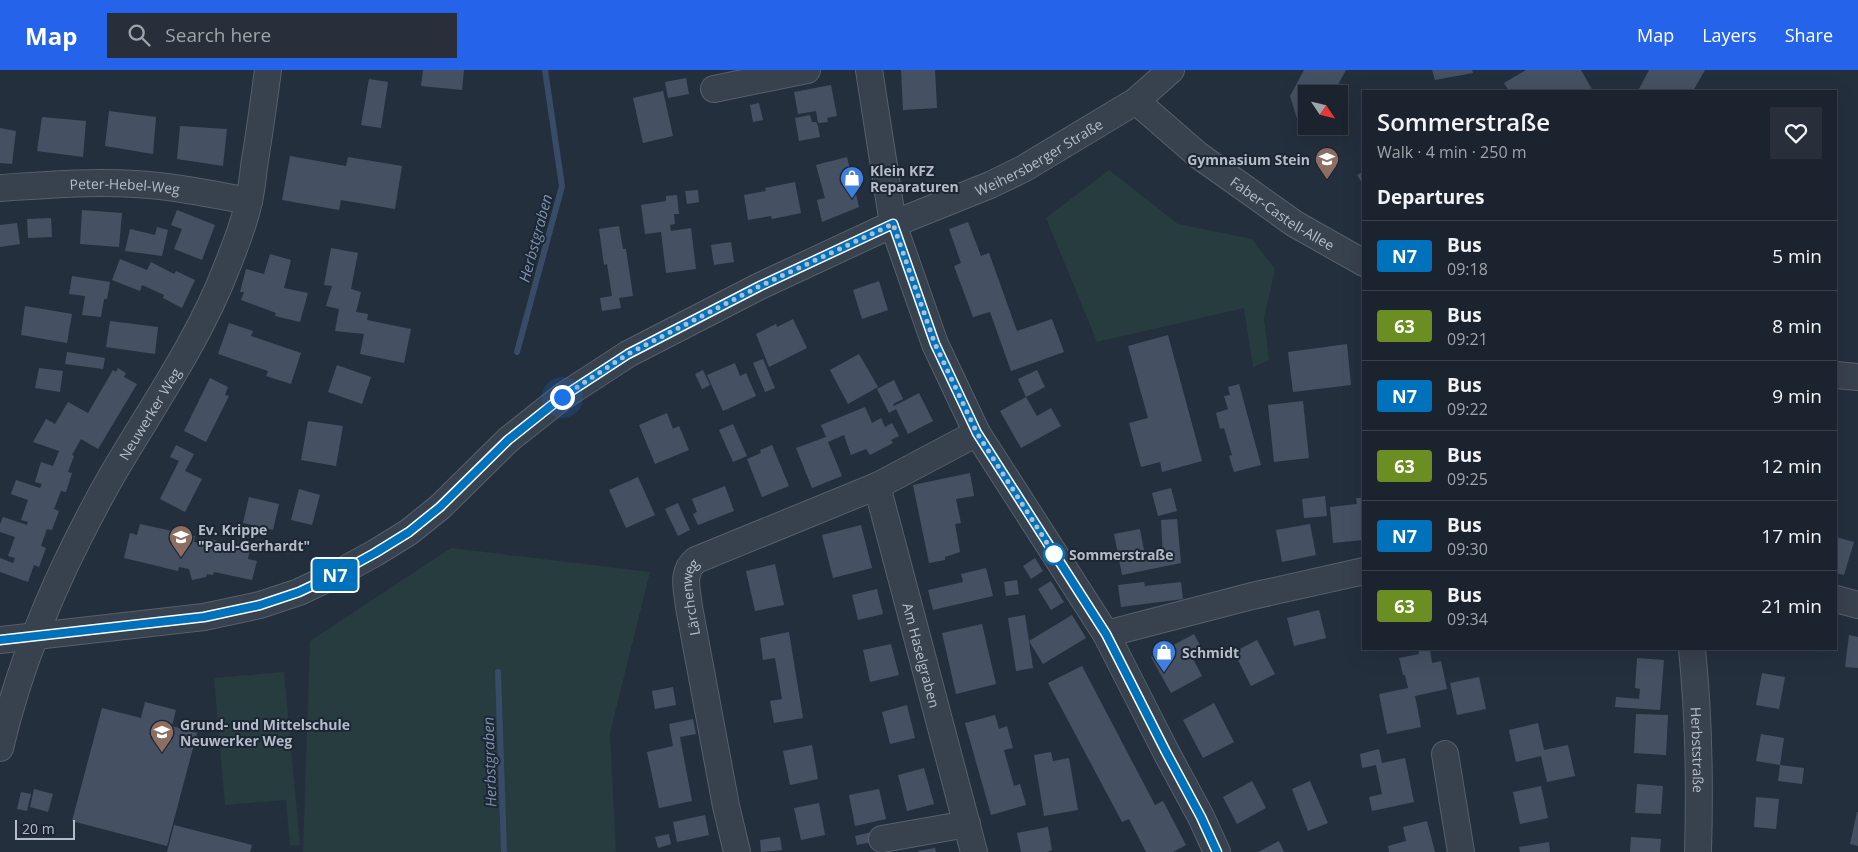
<!DOCTYPE html>
<meta charset="utf-8">
<style>
:root{--surface:#1b232e;--page:#282f3a;--text:#f1f3f6;--muted:#a0a4aa;--line:#39404a;--accent:#2563eb}
body{margin:0;font-family:"Open Sans",sans-serif;background:var(--page);color:var(--text);height:100vh;display:flex;flex-direction:column;font-size:19px;white-space:nowrap}
*{box-sizing:border-box;margin:0}
p{font-size:16px;color:var(--muted)}
.icon{flex:none;width:28px;height:28px;fill:none;stroke:currentColor;stroke-width:2;stroke-linecap:round;stroke-linejoin:round}
.map{position:relative;flex:1;overflow:hidden}
.sheet{position:absolute;left:1362px;top:20px;width:475px;height:560px;display:flex;flex-direction:column;background:var(--surface);border-radius:0px;box-shadow:0 5px 20px #0002,0 0 0 1px var(--line)}
.sheet>*{flex:none}
.badge{padding:0 10px;border-radius:4px;font-size:18px;line-height:32px}
.needle{width:32px;rotate:125deg}
.fabs{position:absolute;left:1298px;top:15px;display:grid;gap:10px}
.fabs a{display:grid;place-items:center;width:50px;height:50px;border-radius:0px;background:var(--surface);box-shadow:0 5px 20px #0002,0 0 0 1px var(--line);font-size:25px}
.scale{position:absolute;left:15px;bottom:12px;width:60px;box-sizing:border-box;padding-left:5px;border:2px solid #b4bcc9;border-top:0;font-size:14px;line-height:18px;white-space:nowrap;color:#b4bcc9;-webkit-text-stroke:4px #1d2633;paint-order:stroke}
.you{position:absolute;width:25px;height:25px;margin:-12px;border:4px solid #fff;border-radius:50%;background:#1a73e8;box-shadow:0 0 0 8px #1a73e833}
.map>.badge{position:absolute;translate:-50% -50%;box-shadow:0 0 0 2px #fff}
h2{padding:0 15px;font-size:19px;line-height:45px}
.round{display:grid;place-items:center;flex:none;width:52px;height:52px;border-radius:0px;background:var(--page)}
.overview{display:flex;align-items:center;justify-content:space-between;height:85px;padding:0 15px}
h1{font-size:24px;font-weight:600;line-height:38px}
ul{padding:0;list-style:none}
li{display:flex;align-items:center;gap:15px;height:70px;padding:0 15px;border-top:1px solid var(--line)}
li div{flex:1}
li b{display:block;font-size:19px}
li em{font-style:normal}
li .badge{min-width:55px;font-weight:700;text-align:center}
header{display:flex;align-items:center;gap:30px;box-sizing:border-box;height:70px;padding:0 25px;background:var(--accent);color:#fff}
header strong{font-size:24px}
nav{display:flex;gap:28px;margin-inline-start:auto;font-size:18px}
.search{width:350px;height:45px;background:var(--page);display:flex;align-items:center;gap:12px;box-sizing:border-box;padding:0 18px;border-radius:0px;color:var(--muted);font-size:19px}
.map>svg:first-child{display:block}
.green{fill:#263c3f}
.lines{fill:none;stroke-linecap:round;stroke-linejoin:round}
.stream{stroke:#394c67;stroke-width:6}
.building{fill:#455162}
.minor-casing{stroke:#565f6c;stroke-width:28}
.minor{stroke:#38414e;stroke-width:26}
.line-casing{stroke:#fff;stroke-width:11}
.line{stroke:#0072bc;stroke-width:8}
.walk{stroke:#b4bcc9;stroke-width:5;stroke-dasharray:0 9}
.stop-dot{fill:#fff;stroke:#0072bc;stroke-width:2.5}
.labels{text-anchor:middle;dominant-baseline:central;stroke-width:4;stroke-linejoin:round;paint-order:stroke}
.street-label{font-size:14px;fill:#b4bcc9;stroke:#1d2633}
.poi-label{font-size:14px;font-weight:bold;fill:#b4bcc9;stroke:#1d2633;text-anchor:start}
.stop-label{font-size:14px;font-weight:bold;fill:#b4bcc9;stroke:#1d2633;text-anchor:start}
.water-label{font-size:15px;font-style:italic;fill:#7c92b1;stroke:#1d2633}
</style>
<header>
<strong>Map</strong>
<div class="search"><svg class="icon" aria-label="search" viewBox="0 0 24 24"><circle cx="10" cy="10" r="6"/><path d="M15 15l6 6"/></svg>Search here</div>
<nav><a>Map</a><a>Layers</a><a>Share</a></nav>
</header>
<div class="map">
<svg width="1858" height="782" viewBox="0 0 1858 782">
<rect width="100%" height="100%" fill="#242f3e"/>
<g class="green">
<path d="M1109,100L1178,154L1252,169L1275,199L1264,249L1269,290L1253,297L1244,238L1097,272L1046,148Z"/>
<path d="M451,478L650,502L610,663L616,782H303L310,571Z"/>
<path d="M284,602L300,775L290,776L286,730L225,735L214,608Z"/>
</g>
<g class="lines">
<g class="stream">
<path d="M517,282L562,116L545,0"/>
<path d="M498,602L504,782"/>
</g>
</g>
<g class="building">
<path d="M423,0H464L462,20L421,16Z"/>
<path d="M901,0H935L937,38L903,40Z"/>
<path d="M1304,0H1346L1333,24H1306V52L1299,55L1290,26Z"/>
<path d="M1432,0H1472L1473,3L1435,10Z"/>
<path d="M1526,0H1581L1593,21H1509L1504,13Z"/>
<path d="M1649,0H1705L1693,21H1638Z"/>
<path d="M686,8L689,24L668,28L665,12Z"/>
<path d="M369,9L388,12L381,58L361,55Z"/>
<path d="M831,15L837,46L827,48L828,52L818,53L816,41L798,44L794,22Z"/>
<path d="M663,21L673,66L643,73L633,28Z"/>
<path d="M759,33L763,50L753,52L750,35Z"/>
<path d="M109,41L156,47L153,84L105,76Z"/>
<path d="M810,45L812,52H816L818,56L820,67L799,71L795,48Z"/>
<path d="M42,47L86,51L83,87L37,81Z"/>
<path d="M180,56L227,59L223,96L177,89Z"/>
<path d="M0,58L16,61L12,94L0,93Z"/>
<path d="M290,86L346,96L348,87L402,96L395,139L341,130L339,140L282,130Z"/>
<path d="M847,87L859,137L822,152L817,130L825,128L816,95Z"/>
<path d="M1364,101V116L1357,105Z"/>
<path d="M795,112L801,143L772,149L771,146L748,150L744,125L766,121L765,118Z"/>
<path d="M698,120L699,132L687,134L685,121Z"/>
<path d="M677,125L679,144H674L675,154L670,155L671,161L691,158L696,199L666,203L661,162L645,164L641,135L666,131V126Z"/>
<path d="M82,140L122,143L119,177L80,174Z"/>
<path d="M177,140L215,155L202,190L174,179L182,159L171,155Z"/>
<path d="M51,148L52,167L28,168L27,149Z"/>
<path d="M968,152L981,186L989,183L1017,261L1052,249L1064,282L1011,301L990,242L973,247L954,196L961,193L949,159Z"/>
<path d="M17,153L20,174L0,177V155Z"/>
<path d="M619,156L623,179H626L633,226L619,228L621,238L602,241L600,228L612,226L607,194L604,195L599,159Z"/>
<path d="M157,157L168,160L162,186L125,181L130,159L155,165Z"/>
<path d="M731,172L734,192L714,195L711,175Z"/>
<path d="M331,178L358,183L351,219L361,222L356,242L368,244L367,250L411,259L404,293L360,284L364,264L335,261L339,239L326,236L332,216L324,215Z"/>
<path d="M270,184L291,190L284,218L308,223L300,252L275,246L276,243L241,230L244,222H240L246,199L264,204Z"/>
<path d="M120,189L147,200L151,192L174,204L176,201L195,210L182,238L163,228L164,225L142,215L140,221L112,210Z"/>
<path d="M72,206L110,212L107,229H104L101,247L82,245L85,226L69,224Z"/>
<path d="M879,211L888,240L862,249L853,220Z"/>
<path d="M25,236L72,244L67,273L21,265Z"/>
<path d="M793,249L807,278L769,297L756,264L776,254L777,257Z"/>
<path d="M110,251L158,257L155,284L106,277Z"/>
<path d="M229,253L253,261L251,266L301,283L291,314L266,306L268,301L218,284Z"/>
<path d="M1168,265L1202,391L1162,402L1160,392L1141,397L1129,353L1148,348L1128,276Z"/>
<path d="M1347,274L1351,315L1293,322L1288,282Z"/>
<path d="M67,282L105,288L103,299L65,294Z"/>
<path d="M859,284L878,317L848,334L830,300Z"/>
<path d="M763,289L775,318L765,322L753,293Z"/>
<path d="M735,293L740,306L746,303L756,326L723,341L707,305Z"/>
<path d="M337,295L371,307L362,334L328,322Z"/>
<path d="M39,298L63,301L60,322L35,318Z"/>
<path d="M118,298L126,303L124,307L137,314L98,379L81,369L72,385L74,386L68,402L72,403L66,422L61,421L54,439L59,441L52,460L47,459L41,476L46,478L39,497L34,495L28,512L0,502V488L13,493L15,488L8,486L15,467L0,462V454L3,447L27,455L28,452L21,450L28,430L11,424L16,410L40,418L42,414L35,412L41,392L53,396L59,381L33,372L46,349L55,354L68,332L88,343L113,300L116,302Z"/>
<path d="M703,300L710,315L702,319L695,304Z"/>
<path d="M1037,300L1045,317L1026,327L1037,346L1051,338L1061,356L1021,378L1000,341L1026,327L1018,309Z"/>
<path d="M210,308L228,317L225,325L229,326L206,372L184,361Z"/>
<path d="M894,310L903,329L893,334L894,336L919,323L933,351L908,364L896,339L889,343L877,319Z"/>
<path d="M1239,314L1261,395L1234,402L1229,386L1232,385L1224,358L1220,359L1216,343L1228,339L1224,326L1230,325L1228,317Z"/>
<path d="M1303,331L1309,388L1274,392L1268,335Z"/>
<path d="M865,337L872,353L881,348L885,357L892,353L899,366L891,370L893,373L870,385L866,379L851,385L844,365L828,372L842,406L812,418L796,378L826,367L821,355Z"/>
<path d="M667,343L673,359L679,356L689,380L655,394L639,355Z"/>
<path d="M308,351L343,356L336,396L301,390Z"/>
<path d="M733,354L747,386L733,392L719,360Z"/>
<path d="M176,375L194,384L185,401L202,409L185,442L160,429L179,391L170,387Z"/>
<path d="M772,375L789,416L762,427L747,389L761,383L760,380Z"/>
<path d="M970,403L974,426L956,429L961,453L955,454L960,482L945,487V490L929,493L913,415Z"/>
<path d="M638,407L655,445L626,458L609,420Z"/>
<path d="M725,416L734,441L698,455L693,444L697,442L692,429Z"/>
<path d="M1171,418L1177,441L1158,446L1152,423Z"/>
<path d="M299,419L320,425L312,455L291,450Z"/>
<path d="M1325,426L1327,446L1304,448L1302,429Z"/>
<path d="M249,427L279,434L273,460L243,453Z"/>
<path d="M1356,428H1364V470L1333,473L1330,437L1357,434Z"/>
<path d="M678,433L690,460L678,466L665,439Z"/>
<path d="M1177,449L1181,493L1122,505L1114,464L1140,459L1146,491L1163,487L1161,450Z"/>
<path d="M140,454L195,466L194,472L209,475L210,469L250,479L248,489L257,491L252,510L214,502L213,505L207,504L206,507L192,510L189,499L179,497L178,501L124,488L130,463L137,465Z"/>
<path d="M1310,454L1316,485L1282,492L1276,460Z"/>
<path d="M861,455L872,498L833,508L822,465Z"/>
<path d="M1836,467L1854,472L1844,505L1836,503Z"/>
<path d="M1035,488L1043,501L1031,509L1023,496Z"/>
<path d="M775,494L784,535L755,541L746,501Z"/>
<path d="M986,498L993,526L933,540L928,520L963,512L961,504Z"/>
<path d="M1017,510L1019,524L1006,526L1004,512Z"/>
<path d="M1051,511L1064,532L1051,540L1038,519Z"/>
<path d="M1144,512L1145,516L1181,512L1183,529L1121,537L1118,515Z"/>
<path d="M877,519L883,544L858,550L852,525Z"/>
<path d="M1319,540L1326,568L1294,576L1287,548Z"/>
<path d="M1025,545L1033,598L1016,601L1008,548Z"/>
<path d="M1072,545L1086,568L1043,594L1029,571Z"/>
<path d="M982,554L996,614L956,624L942,563Z"/>
<path d="M789,562L803,648L774,653L770,631L782,629L775,588L763,590L760,568Z"/>
<path d="M1194,564L1202,579L1191,585L1202,606L1171,623L1151,587Z"/>
<path d="M1849,565L1858,567V598L1845,597Z"/>
<path d="M1257,570L1275,604L1251,616L1234,582Z"/>
<path d="M891,574L899,605L870,612L863,580Z"/>
<path d="M1418,579H1430L1432,593L1441,591L1447,619L1415,626L1421,657L1387,664L1379,624L1408,618L1405,605H1403L1399,588L1419,584Z"/>
<path d="M1637,588L1664,590L1660,640L1615,637L1616,627L1639,629L1640,619L1635,618Z"/>
<path d="M1082,596L1155,735L1163,731L1186,775L1173,782H1146L1129,749L1122,752L1048,613Z"/>
<path d="M1762,603L1785,607L1779,639L1756,635Z"/>
<path d="M1479,607L1486,639L1457,645L1450,613Z"/>
<path d="M673,617L676,635L655,639L652,621Z"/>
<path d="M145,632L176,640L172,656L197,663L167,776L72,751L102,638L141,648Z"/>
<path d="M1214,633L1234,672L1203,688L1183,650Z"/>
<path d="M907,635L915,668L890,674L882,642Z"/>
<path d="M1636,644L1668,645L1666,685L1634,683Z"/>
<path d="M995,645L999,659L1007,656L1013,678L1004,680L1014,716L1020,714L1026,735L991,745L965,653Z"/>
<path d="M693,649L696,664L680,667L692,731L659,738L647,682L673,676L669,654Z"/>
<path d="M1538,653L1544,680L1568,675L1575,706L1547,712L1541,686L1516,692L1509,660Z"/>
<path d="M1761,664L1784,668L1780,695L1756,691Z"/>
<path d="M812,675L818,709L790,715L783,681Z"/>
<path d="M1379,679L1382,693L1405,688L1414,732L1372,741L1369,727L1382,724L1376,695L1362,698L1360,684Z"/>
<path d="M1051,682L1053,691L1069,688L1078,740L1044,746L1034,685Z"/>
<path d="M1780,695L1804,698L1802,714L1778,711Z"/>
<path d="M924,698L934,734L907,741L898,705Z"/>
<path d="M1252,711L1266,738L1237,754L1223,727Z"/>
<path d="M1310,711L1328,753L1308,761L1292,719Z"/>
<path d="M1637,714L1663,716L1661,744L1635,743Z"/>
<path d="M1541,716L1548,748L1520,754L1513,722Z"/>
<path d="M34,719L53,724L48,742L30,737Z"/>
<path d="M879,719L886,749L855,756L849,725Z"/>
<path d="M21,722L31,724L27,741L17,739Z"/>
<path d="M1756,727L1779,729L1776,759L1754,757Z"/>
<path d="M819,733L825,765L801,770L794,738Z"/>
<path d="M1857,742H1858V776L1850,774Z"/>
<path d="M705,745L709,765L677,772L673,752Z"/>
<path d="M1427,751L1435,782H1389L1388,776L1406,771L1403,757Z"/>
<path d="M174,755L252,775L250,782H167Z"/>
<path d="M1048,757L1052,780L1047,782H1021L1017,763Z"/>
<path d="M876,761L878,771L857,775L855,766Z"/>
<path d="M669,764L671,774L658,778L655,767Z"/>
<path d="M780,767L782,780L761,782L760,770Z"/>
<path d="M1631,767L1661,769L1660,782H1630Z"/>
<path d="M1279,771L1284,782H1258Z"/>
<path d="M1549,772L1550,782H1520L1519,777Z"/>
<path d="M935,778L936,782H918V781Z"/>
</g>
<g class="lines">
<g class="minor-casing">
<g id="minor">
<path d="M869,0L893,154L935,274L977,363L1106,564L1166,682L1201,747L1217,782"/>
<path d="M714,19L807,0"/>
<path id="s1" d="M1136,31L1198,85L1295,154L1364,193"/>
<path id="s2" d="M0,118C45,115 90,111 135,114C173,116 211,124 249,131"/>
<path d="M1836,305L1858,307"/>
<path id="s3" d="M877,416L974,782"/>
<path d="M1836,529L1858,535"/>
<path d="M1106,564L1252,526L1364,501"/>
<path id="s4" d="M0,570L204,547L260,535L299,522L335,505L375,483L409,462L440,437L508,370L562,327L628,284L760,216L893,154L990,115L1023,99L1136,31L1171,0"/>
<path id="s5" d="M1692,579C1699,647 1700,714 1698,782"/>
<path id="s6" d="M0,678C22,583 63,492 111,407C150,340 199,270 226,199C235,177 244,154 249,131C252,118 253,103 255,90C260,60 264,30 268,0"/>
<path d="M1445,684L1461,782"/>
<path d="M882,769L967,754"/>
<path id="s7" d="M737,782L726,736L689,537C687,519 681,502 696,490L877,416L977,363"/>
</g>
</g>
<use href="#minor" class="minor"/>
</g>
<g class="lines">
<g class="line-casing">
<path id="line" d="M0,570L204,547L260,535L299,522L335,505L375,483L409,462L440,437L508,370L562,327L628,284L760,216L893,154L935,274L977,363L1106,564L1166,682L1201,747L1217,782"/>
</g>
<use href="#line" class="line"/>
<path class="walk" d="M562,327L628,284L760,216L893,154L935,274L977,363L1054,484"/>
</g>
<defs>
<g id="school-pin" transform="scale(1.25)"><path d="M0 17L-7.5 6A9.5 9.5 0 1 1 7.5 6Z" fill="#8d6e63" stroke="#1d2633"/><path d="M0-5L7-2L0 1L-7-2ZM-4 1L0 2.5L4 1V4Q0 6-4 4Z" fill="#fff"/></g>
<g id="shop-pin" transform="scale(1.25)"><path d="M0 17L-7.5 6A9.5 9.5 0 1 1 7.5 6Z" fill="#3f7fe0" stroke="#1d2633"/><path d="M-5-2.5h2.3a2.7 3.5 0 0 1 5.4 0H5L5.5 6h-11ZM-1.5-2.5h3a1.5 2.3 0 0 0-3 0Z" fill="#fff"/></g>
</defs>
<g fill-rule="evenodd">
<use href="#school-pin" x="1327" y="89"/>
<use href="#shop-pin" x="852" y="108"/>
<use href="#school-pin" x="181" y="467"/>
<use href="#shop-pin" x="1164" y="582"/>
<use href="#school-pin" x="162" y="662"/>
</g>
<circle class="stop-dot" cx="1054" cy="484" r="10"/>
<g class="labels">
<g class="street-label">
<text stroke="none"><textPath href="#s4" startOffset="1168">Weihersberger Straße</textPath></text>
<text stroke="none"><textPath href="#s2" startOffset="125">Peter-Hebel-Weg</textPath></text>
<text stroke="none"><textPath href="#s1" startOffset="185">Faber-Castell-Allee</textPath></text>
<text stroke="none"><textPath href="#s6" startOffset="368">Neuwerker Weg</textPath></text>
<text stroke="none"><textPath href="#s7" startOffset="260">Lärchenweg</textPath></text>
<text stroke="none"><textPath href="#s3" startOffset="175">Am Haselgraben</textPath></text>
<text stroke="none"><textPath href="#s5" startOffset="101">Herbststraße</textPath></text>
</g>
<g class="poi-label">
<text x="1310" y="89" text-anchor="end">Gymnasium Stein</text>
<text x="870" y="100">Klein KFZ<tspan x="870" dy="16">Reparaturen</tspan></text>
<text x="198" y="459">Ev. Krippe<tspan x="198" dy="16">"Paul-Gerhardt"</tspan></text>
<text x="1182" y="582">Schmidt</text>
<text x="180" y="654">Grund- und Mittelschule<tspan x="180" dy="16">Neuwerker Weg</tspan></text>
</g>
<g class="stop-label">
<text x="1069" y="484">Sommerstraße</text>
</g>
<g class="water-label">
<text transform="translate(535 168) rotate(-75)">Herbstgraben</text>
<text transform="translate(489 692) rotate(-92)">Herbstgraben</text>
</g>
</g>
</svg>
<div class="fabs">
<a><svg class="needle" viewBox="-14 -14 28 28"><path d="M0-13l5 13h-10z" fill="#e53935"/><path d="M0 13l5-13h-10z" fill="#a0a4aa"/></svg></a>
</div>
<div class="scale">20 m</div>
<div class="you" style="left:562px;top:327px"></div>
<b class="badge" style="left:335px;top:505px;background:#0072bc;color:#fff">N7</b>
<section class="sheet">
<div class="overview"><div><h1>Sommerstraße</h1><p>Walk · 4 min · 250 m</p></div><a class="round"><svg class="icon" aria-label="heart" viewBox="0 0 24 24"><path d="M12 20l-8-8c-3-5 5-10 8-4 3-6 11-1 8 4z"/></svg></a></div>
<h2>Departures</h2>
<ul>
<li><span class="badge" style="background:#0072bc;color:#fff">N7</span><div><b>Bus</b><p>09:18</p></div><em>5 min</em></li>
<li><span class="badge" style="background:#6b8e23;color:#fff">63</span><div><b>Bus</b><p>09:21</p></div><em>8 min</em></li>
<li><span class="badge" style="background:#0072bc;color:#fff">N7</span><div><b>Bus</b><p>09:22</p></div><em>9 min</em></li>
<li><span class="badge" style="background:#6b8e23;color:#fff">63</span><div><b>Bus</b><p>09:25</p></div><em>12 min</em></li>
<li><span class="badge" style="background:#0072bc;color:#fff">N7</span><div><b>Bus</b><p>09:30</p></div><em>17 min</em></li>
<li><span class="badge" style="background:#6b8e23;color:#fff">63</span><div><b>Bus</b><p>09:34</p></div><em>21 min</em></li>
</ul>
</section>
</div>
